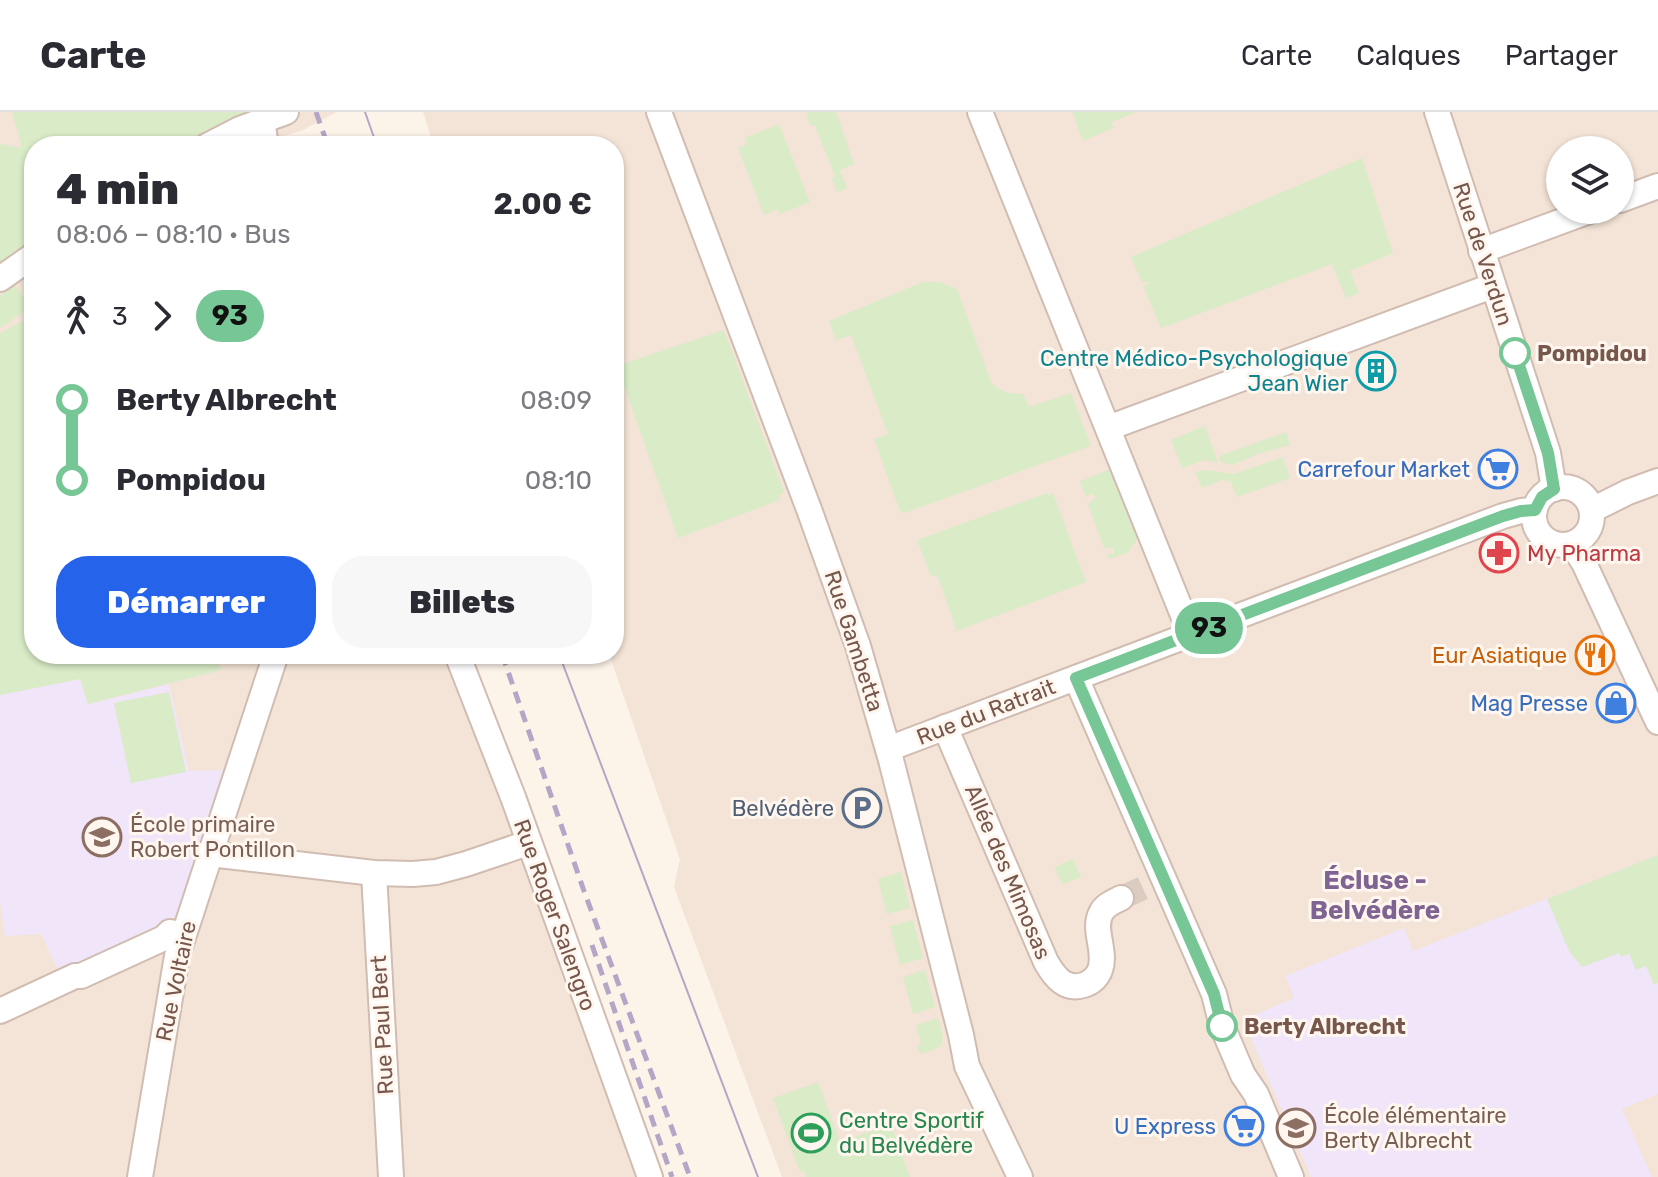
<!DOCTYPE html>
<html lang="fr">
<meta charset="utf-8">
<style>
:root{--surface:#fff;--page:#f7f7f7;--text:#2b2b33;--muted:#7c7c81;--line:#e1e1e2;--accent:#2563eb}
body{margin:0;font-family:Rubik,sans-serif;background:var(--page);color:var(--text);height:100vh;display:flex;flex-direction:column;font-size:30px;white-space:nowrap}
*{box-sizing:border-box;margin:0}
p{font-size:26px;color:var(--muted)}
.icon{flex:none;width:44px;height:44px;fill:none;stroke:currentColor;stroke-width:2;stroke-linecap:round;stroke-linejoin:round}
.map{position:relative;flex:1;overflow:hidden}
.side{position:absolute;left:24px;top:24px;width:600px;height:528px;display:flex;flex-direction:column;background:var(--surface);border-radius:32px;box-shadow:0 2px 6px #0004}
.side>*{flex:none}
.badge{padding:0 16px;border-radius:26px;font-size:28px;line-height:52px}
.fabs{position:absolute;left:1546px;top:24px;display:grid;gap:16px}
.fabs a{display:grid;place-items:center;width:88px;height:88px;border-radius:50%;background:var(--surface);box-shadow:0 2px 6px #0004;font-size:40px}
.map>.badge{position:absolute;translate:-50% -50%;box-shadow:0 0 0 4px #fff}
.legs{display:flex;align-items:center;gap:12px;height:88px;padding:0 32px;font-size:26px}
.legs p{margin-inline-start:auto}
.headline{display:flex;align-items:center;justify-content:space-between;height:136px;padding:0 32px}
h1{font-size:44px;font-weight:800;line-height:60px}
.cta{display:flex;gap:16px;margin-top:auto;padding:16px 32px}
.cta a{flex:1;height:92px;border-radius:32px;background:var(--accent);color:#fff;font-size:32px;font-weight:800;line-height:92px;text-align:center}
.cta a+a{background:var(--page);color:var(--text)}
ul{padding:0 32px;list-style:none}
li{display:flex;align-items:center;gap:28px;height:80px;font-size:30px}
li i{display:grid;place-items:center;width:12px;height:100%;margin:0 10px;background:currentColor}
li i::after{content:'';width:20px;height:20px;margin:-10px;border:6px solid;border-radius:50%;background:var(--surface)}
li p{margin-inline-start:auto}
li:first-child i{background:linear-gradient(#0000 50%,currentColor 0)}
li:last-child i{background:linear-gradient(currentColor 50%,#0000 0)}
header{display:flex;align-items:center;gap:48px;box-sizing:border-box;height:112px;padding:0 40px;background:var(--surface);border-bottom:2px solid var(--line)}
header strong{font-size:38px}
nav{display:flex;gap:44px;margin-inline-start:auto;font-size:28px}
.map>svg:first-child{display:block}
.residential{fill:#f4e4d7;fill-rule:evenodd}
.education{fill:#f0e5f9}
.green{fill:#d9ebc7}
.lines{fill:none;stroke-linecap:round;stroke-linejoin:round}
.minor-tunnel{stroke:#dbccc2;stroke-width:24;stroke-dasharray:24 12;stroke-linecap:butt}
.minor-casing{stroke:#d1bcb1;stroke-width:28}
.minor{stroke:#fff;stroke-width:24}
.tram{stroke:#b5a6c7;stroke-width:2}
.rail{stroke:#b5a6c7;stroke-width:5;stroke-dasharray:12 8;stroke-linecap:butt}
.line-1-casing{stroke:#fff;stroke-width:18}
.line-1{stroke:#77c695;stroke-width:12}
.stop-1-dot{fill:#fff;stroke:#77c695;stroke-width:4}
.labels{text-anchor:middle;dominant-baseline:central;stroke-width:6;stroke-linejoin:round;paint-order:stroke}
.street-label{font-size:22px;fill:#77574c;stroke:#fff7ef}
.stop-label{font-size:22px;font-weight:bold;fill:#77574c;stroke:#fff7ef;text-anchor:start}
.culture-label{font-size:22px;fill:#0d838f;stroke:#fff7ef;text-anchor:end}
.shop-label{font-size:22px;fill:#366cbe;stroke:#fff7ef;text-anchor:end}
.health-label{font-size:22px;fill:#be3a42;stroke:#fff7ef;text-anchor:start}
.food-label{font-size:22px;fill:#c56008;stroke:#fff7ef;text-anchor:end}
.service-label{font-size:22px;fill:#4e5e75;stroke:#fff7ef;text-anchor:end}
.education-label{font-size:22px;fill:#785e54;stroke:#fff7ef;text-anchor:start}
.leisure-label{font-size:22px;fill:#27864d;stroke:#fff7ef;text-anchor:start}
.quarter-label{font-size:26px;font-weight:bold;fill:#7f6493;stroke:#fff7ef}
</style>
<header>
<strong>Carte</strong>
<nav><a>Carte</a><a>Calques</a><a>Partager</a></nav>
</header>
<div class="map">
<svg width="1658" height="1065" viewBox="0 0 1658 1065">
<rect width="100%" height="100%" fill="#fcf3e9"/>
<g class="residential">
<path d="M0,0H337L301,19L283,24L282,34H34V542H460L655,1065H0Z"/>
<path d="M423,0H1658V1065H782L674,775L680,747L609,542H614V34H434ZM1560,38H1620V98H1560Z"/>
</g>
<g class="education">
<path d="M80,567L89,592L169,572L189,659L226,658L178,800L172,807L59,860L41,822L5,824L0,790V583Z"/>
<path d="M1658,743V982L1622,997L1652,1065H1311L1243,908L1294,886L1285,864L1404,816L1413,839Z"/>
</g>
<g class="green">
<path d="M12,0H245L180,34H34V128L0,151V32L22,36Z"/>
<path d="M810,0H836L854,52L840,58L847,76L837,80L832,67L835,64L815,14H811L806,2Z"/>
<path d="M1072,0H1136L1112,10L1113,16L1083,29Z"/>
<path d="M779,12L810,90L780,102L778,97L764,103L738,36L747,32L745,26Z"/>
<path d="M1362,46L1393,141L1350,159L1359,181L1346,186L1332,152L1161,216L1143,174L1148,172L1147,169L1142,171L1131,145Z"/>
<path d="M923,170H939L957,177L991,270C1001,281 1009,281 1023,282L1029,295L1071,281L1091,334L904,401L900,399L874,327L888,322L851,223L836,228L829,209Z"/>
<path d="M15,173L31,195L0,216V184Z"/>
<path d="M34,203V542H216L221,558L88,592L80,567L0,583V221Z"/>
<path d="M724,218L784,380L779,383L780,388L678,426L617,254Z"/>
<path d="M1205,314L1218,351L1204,348L1182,356L1171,328Z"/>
<path d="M1286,320L1290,333L1261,341L1232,353L1221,350L1219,344Z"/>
<path d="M1283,345L1290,366L1237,385L1230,368L1226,370L1224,367L1202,376L1195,360L1205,358L1234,362Z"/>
<path d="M1111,357L1138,426L1128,440L1109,447L1107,443L1114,442V436H1104L1088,392L1096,386L1092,381L1086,385L1080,369Z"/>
<path d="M1047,381L1048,383L1053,381L1086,470L957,519L937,463L931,464L917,428Z"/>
<path d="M169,580L186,660L131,671L114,591Z"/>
<path d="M1658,743V871L1654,873L1646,854L1636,858L1629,842L1621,845L1619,841L1582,855L1569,839L1547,787Z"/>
<path d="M1073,747L1081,765L1062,773L1055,755Z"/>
<path d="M901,760L910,796L887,802L878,767Z"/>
<path d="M913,808L923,846L900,853L890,814Z"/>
<path d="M925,858L935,895L913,902L903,865Z"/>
<path d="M938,906C945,932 948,935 920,942L917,934L921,932L916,913Z"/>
<path d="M818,970L840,1030L891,1012L910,1065H806L804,1059L800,1060L773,986Z"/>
</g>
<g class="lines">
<path class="minor-tunnel" d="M1121,786L1143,776"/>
<g class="minor-casing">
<g id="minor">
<path d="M659,0L810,400L858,534L891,648L961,923L967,954L1020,1065"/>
<path d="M980,0L1191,523"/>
<path d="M1437,0L1548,341L1554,377"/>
<path d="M262,8L266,34"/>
<path d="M207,34L240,17L286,0"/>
<path d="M1620,88L1658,74"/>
<path d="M1481,139L1592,98"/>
<path d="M0,167L34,143"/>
<path d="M1108,316L1492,174"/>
<circle cx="1563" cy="404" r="29"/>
<path d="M1592,398L1628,380L1658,369"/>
<path d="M1572,432L1584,451L1658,610"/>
<path d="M457,542L513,685L650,1065"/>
<path d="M1076,566L1214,882L1222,914L1243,963L1256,982L1291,1065"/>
<path d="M945,615L1046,850C1050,857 1055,865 1062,870C1075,879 1094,873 1100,858C1107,839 1092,818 1101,801C1105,793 1113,790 1121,786"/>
<path d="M888,637L1503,404L1521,399L1535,398"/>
<path d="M210,742L374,761L413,762L436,760L466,752L528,731"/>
<path d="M374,761L391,1065"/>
<path d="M0,899L75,864H81L164,826L170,820L183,822"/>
<path d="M140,1065L177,844L276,542"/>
</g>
</g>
<use href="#minor" class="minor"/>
<g class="tram">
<path d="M365,0L377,34"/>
<path d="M559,542L758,1065"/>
</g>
<g class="rail">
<path d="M316,0L328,34"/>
<path d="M502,542L584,779L690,1065"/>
<path d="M592,833L672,1065"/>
</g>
</g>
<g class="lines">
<g class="line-1-casing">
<path id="line-1" d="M1222,914L1214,882L1076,566L1503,404L1521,399L1535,398L1542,385L1554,377L1548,341L1515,241"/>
</g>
<use href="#line-1" class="line-1"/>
</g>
<defs>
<g id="building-ring" transform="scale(2)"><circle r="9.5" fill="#fff7ef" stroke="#0f9aa8" stroke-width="1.5"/><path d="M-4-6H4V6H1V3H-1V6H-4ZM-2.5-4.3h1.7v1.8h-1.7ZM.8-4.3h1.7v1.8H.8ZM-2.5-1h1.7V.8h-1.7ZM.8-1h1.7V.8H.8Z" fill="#0f9aa8"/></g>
<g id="supermarket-ring" transform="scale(2)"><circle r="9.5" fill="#fff7ef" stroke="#3f7fe0" stroke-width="1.5"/><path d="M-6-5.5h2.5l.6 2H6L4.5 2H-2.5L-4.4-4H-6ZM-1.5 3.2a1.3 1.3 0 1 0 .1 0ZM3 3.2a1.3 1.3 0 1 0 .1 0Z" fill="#3f7fe0"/></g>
<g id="pharmacy-ring" transform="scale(2)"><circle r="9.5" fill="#fff7ef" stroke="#e0444e" stroke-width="1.5"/><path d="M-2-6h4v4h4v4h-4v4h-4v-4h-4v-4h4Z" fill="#e0444e"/></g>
<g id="restaurant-ring" transform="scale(2)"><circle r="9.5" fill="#fff7ef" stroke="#e8710a" stroke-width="1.5"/><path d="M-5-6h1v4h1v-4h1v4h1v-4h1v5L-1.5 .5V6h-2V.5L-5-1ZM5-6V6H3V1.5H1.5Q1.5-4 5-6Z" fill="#e8710a"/></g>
<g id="shop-ring" transform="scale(2)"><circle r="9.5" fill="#fff7ef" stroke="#3f7fe0" stroke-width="1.5"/><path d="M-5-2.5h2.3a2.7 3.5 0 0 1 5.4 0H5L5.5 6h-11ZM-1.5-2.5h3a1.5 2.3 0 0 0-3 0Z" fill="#3f7fe0"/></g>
<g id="parking-ring" transform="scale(2)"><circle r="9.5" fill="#fff7ef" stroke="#5c6f8a" stroke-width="1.5"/><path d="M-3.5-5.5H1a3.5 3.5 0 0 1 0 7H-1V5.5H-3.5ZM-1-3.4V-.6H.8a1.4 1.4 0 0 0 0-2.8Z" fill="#5c6f8a"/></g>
<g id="school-ring" transform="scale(2)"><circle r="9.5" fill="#fff7ef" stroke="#8d6e63" stroke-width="1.5"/><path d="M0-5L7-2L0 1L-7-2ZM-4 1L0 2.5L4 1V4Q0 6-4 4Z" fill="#8d6e63"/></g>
<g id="stadium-ring" transform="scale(2)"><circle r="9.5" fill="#fff7ef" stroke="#2e9e5b" stroke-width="1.5"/><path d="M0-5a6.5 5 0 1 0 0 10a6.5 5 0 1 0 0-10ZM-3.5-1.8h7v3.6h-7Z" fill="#2e9e5b"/></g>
</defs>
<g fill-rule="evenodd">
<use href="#building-ring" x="1376" y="259"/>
<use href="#supermarket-ring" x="1498" y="357"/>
<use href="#pharmacy-ring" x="1499" y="441"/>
<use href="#restaurant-ring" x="1595" y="543"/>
<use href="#shop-ring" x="1616" y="591"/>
<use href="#parking-ring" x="862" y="696"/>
<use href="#school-ring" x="102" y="725"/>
<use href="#supermarket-ring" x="1244" y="1014"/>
<use href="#school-ring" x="1296" y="1016"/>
<use href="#stadium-ring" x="811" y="1021"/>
</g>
<g class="stop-1-dot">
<circle cx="1515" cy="241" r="14"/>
<circle cx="1222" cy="914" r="14"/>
</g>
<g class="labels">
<g class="street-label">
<text transform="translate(1483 142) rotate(72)">Rue de Verdun</text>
<text transform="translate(854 529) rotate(72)">Rue Gambetta</text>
<text transform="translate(986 600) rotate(-21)">Rue du Ratrait</text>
<text transform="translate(1008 760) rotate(67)">Allée des Mimosas</text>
<text transform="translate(555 803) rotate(70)">Rue Roger Salengro</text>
<text transform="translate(176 869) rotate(-78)">Rue Voltaire</text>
<text transform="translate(382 913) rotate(-93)">Rue Paul Bert</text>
</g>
<g class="stop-label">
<text x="1537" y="241">Pompidou</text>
<text x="1244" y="914">Berty Albrecht</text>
</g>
<g class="culture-label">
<text x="1348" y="246">Centre Médico-Psychologique<tspan x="1348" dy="25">Jean Wier</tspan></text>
</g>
<g class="shop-label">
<text x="1470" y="357">Carrefour Market</text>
<text x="1588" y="591">Mag Presse</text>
<text x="1216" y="1014">U Express</text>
</g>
<g class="health-label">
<text x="1527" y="441">My Pharma</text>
</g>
<g class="food-label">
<text x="1567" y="543">Eur Asiatique</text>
</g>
<g class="service-label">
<text x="834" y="696">Belvédère</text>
</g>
<g class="education-label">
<text x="130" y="712">École primaire<tspan x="130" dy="25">Robert Pontillon</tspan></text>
<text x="1324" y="1003">École élémentaire<tspan x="1324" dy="25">Berty Albrecht</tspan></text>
</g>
<g class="leisure-label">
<text x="839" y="1008">Centre Sportif<tspan x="839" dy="25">du Belvédère</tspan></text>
</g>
<g class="quarter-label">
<text x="1375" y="768">Écluse -<tspan x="1375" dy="30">Belvédère</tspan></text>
</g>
</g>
</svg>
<div class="fabs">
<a><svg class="icon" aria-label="layers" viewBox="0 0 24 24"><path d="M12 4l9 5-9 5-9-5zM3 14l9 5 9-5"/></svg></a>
</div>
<b class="badge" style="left:1209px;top:516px;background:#77c695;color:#111">93</b>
<section class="side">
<div class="headline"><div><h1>4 min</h1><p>08:06 – 08:10 · Bus</p></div><b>2.00 €</b></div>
<div class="legs"><svg class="icon" aria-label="walk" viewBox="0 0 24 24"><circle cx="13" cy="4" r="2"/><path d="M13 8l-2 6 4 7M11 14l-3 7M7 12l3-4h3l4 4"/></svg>3<svg class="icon" aria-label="forward" viewBox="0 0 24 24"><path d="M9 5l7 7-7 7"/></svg><b class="badge" style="background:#77c695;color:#111">93</b></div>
<ul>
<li><i style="color:#77c695"></i><b>Berty Albrecht</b><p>08:09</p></li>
<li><i style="color:#77c695"></i><b>Pompidou</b><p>08:10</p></li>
</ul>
<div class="cta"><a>Démarrer</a><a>Billets</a></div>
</section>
</div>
